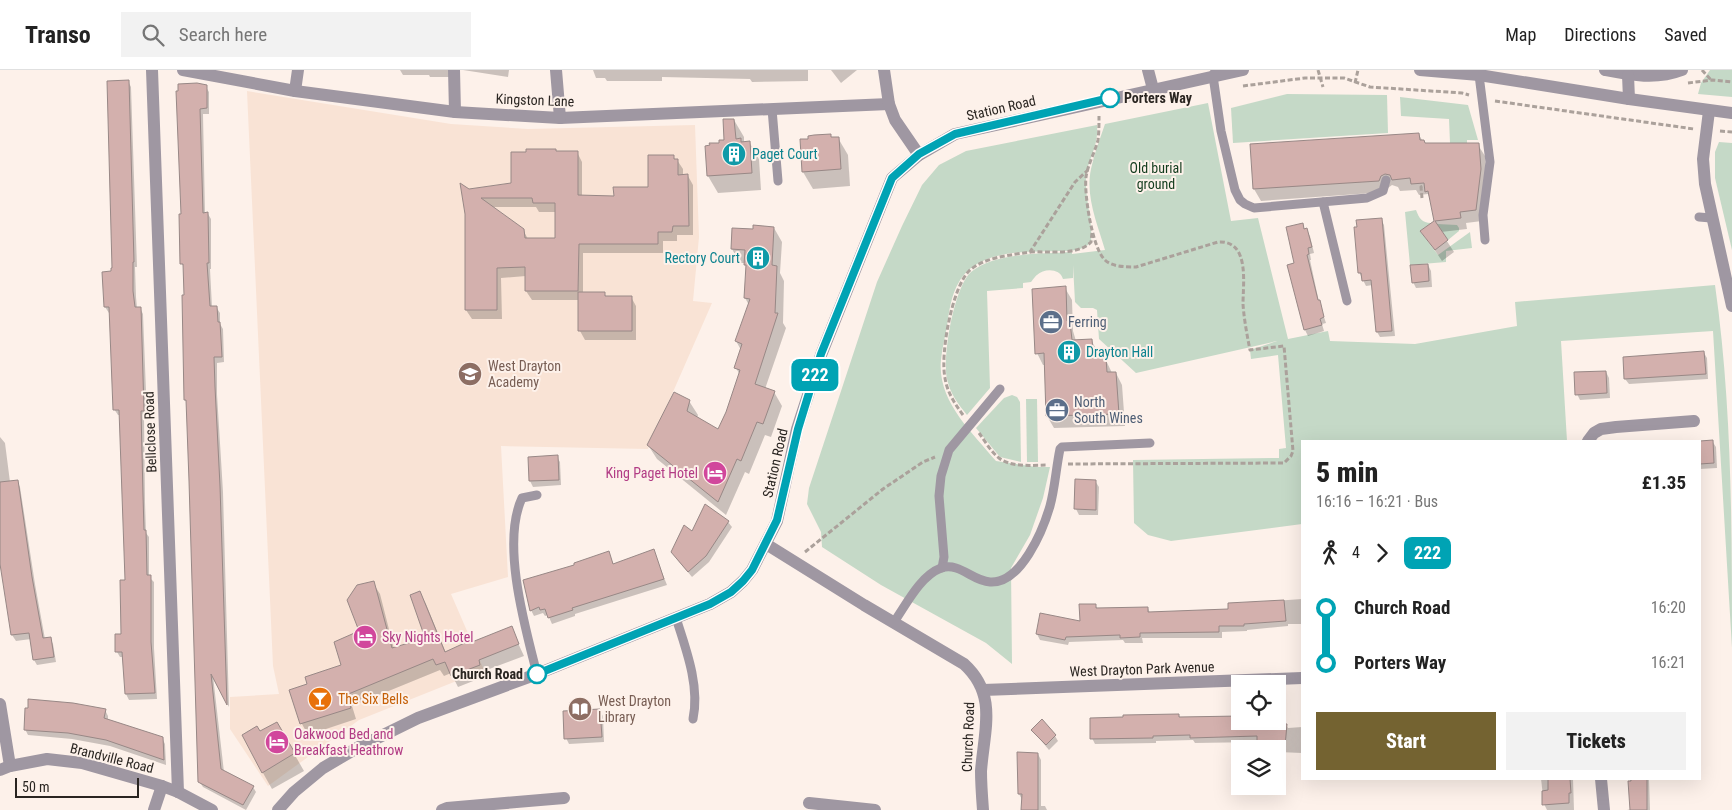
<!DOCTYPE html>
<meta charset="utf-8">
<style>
:root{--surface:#fff;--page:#f2f2f2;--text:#222;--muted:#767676;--line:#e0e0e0;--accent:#746331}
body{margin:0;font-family:"Roboto Condensed",sans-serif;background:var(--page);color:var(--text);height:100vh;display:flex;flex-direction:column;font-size:19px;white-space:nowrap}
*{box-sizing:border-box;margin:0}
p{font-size:16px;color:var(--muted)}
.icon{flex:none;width:28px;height:28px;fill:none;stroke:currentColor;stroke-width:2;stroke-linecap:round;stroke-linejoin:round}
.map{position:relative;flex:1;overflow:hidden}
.details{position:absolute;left:1301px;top:370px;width:400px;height:340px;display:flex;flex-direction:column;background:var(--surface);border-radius:0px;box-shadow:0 5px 20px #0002}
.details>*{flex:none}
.badge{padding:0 10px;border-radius:8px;font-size:18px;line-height:32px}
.tools{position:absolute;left:1231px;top:605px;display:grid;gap:10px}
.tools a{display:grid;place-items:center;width:55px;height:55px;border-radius:0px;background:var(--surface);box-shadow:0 5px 20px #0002;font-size:25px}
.scale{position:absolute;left:15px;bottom:12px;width:124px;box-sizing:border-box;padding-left:5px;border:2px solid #2a2521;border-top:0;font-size:14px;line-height:18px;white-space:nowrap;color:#2a2521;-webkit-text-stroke:4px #fdf1ea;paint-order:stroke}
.map>.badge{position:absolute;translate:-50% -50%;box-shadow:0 0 0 2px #fff}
.legs{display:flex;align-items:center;gap:8px;height:55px;padding:0 15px;font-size:16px}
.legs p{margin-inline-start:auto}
.overview{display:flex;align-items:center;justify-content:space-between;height:85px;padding:0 15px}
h1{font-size:28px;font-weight:800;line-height:38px}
.primary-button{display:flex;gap:10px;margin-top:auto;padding:10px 15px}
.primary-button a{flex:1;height:58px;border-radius:0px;background:var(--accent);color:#fff;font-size:20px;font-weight:800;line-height:58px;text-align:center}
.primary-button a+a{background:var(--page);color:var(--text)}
ul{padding:0 15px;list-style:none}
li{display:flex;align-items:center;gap:18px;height:55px;font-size:19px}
li i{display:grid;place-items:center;width:8px;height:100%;margin:0 6px;background:currentColor}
li i::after{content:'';width:12px;height:12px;margin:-6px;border:4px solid;border-radius:50%;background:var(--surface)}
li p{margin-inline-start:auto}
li:first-child i{background:linear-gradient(#0000 50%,currentColor 0)}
li:last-child i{background:linear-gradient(currentColor 50%,#0000 0)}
header{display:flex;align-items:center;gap:30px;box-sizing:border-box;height:70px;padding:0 25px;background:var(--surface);border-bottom:1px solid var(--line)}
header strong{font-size:24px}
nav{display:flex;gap:28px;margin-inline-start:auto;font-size:18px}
.search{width:350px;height:45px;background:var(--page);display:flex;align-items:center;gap:12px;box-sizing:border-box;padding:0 18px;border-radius:0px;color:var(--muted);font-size:19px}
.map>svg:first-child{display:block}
.built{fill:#f9e3d5}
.green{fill:#c5d9c7}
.shadow{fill:#0003;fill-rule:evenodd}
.building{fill:#d3b0ad;stroke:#988886;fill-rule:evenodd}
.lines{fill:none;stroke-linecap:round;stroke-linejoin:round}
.path{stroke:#aba19b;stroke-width:3;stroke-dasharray:5 2.5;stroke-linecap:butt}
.service{stroke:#9f97a2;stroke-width:9}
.minor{stroke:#9f97a2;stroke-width:12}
.tertiary{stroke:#9f97a2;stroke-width:12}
.line-1-casing{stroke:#fff;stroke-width:11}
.line-1{stroke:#00a3b4;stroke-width:8}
.stop-1-dot{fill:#fff;stroke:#00a3b4;stroke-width:2.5}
.labels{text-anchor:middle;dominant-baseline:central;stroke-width:4;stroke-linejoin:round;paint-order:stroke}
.stop-label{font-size:14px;font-weight:bold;fill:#2a2521;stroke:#fdf1ea;text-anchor:start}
.street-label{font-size:14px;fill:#2a2521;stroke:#fdf1ea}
.culture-label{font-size:14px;fill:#0d838f;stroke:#fdf1ea;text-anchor:start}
.park-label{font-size:14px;fill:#123c1d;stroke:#fdf1ea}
.service-label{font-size:14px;fill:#4e5e75;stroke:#fdf1ea;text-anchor:start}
.education-label{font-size:14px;fill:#785e54;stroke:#fdf1ea;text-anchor:start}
.hotel-label{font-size:14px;fill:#b23c85;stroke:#fdf1ea;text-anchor:start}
.food-label{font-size:14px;fill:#c56008;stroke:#fdf1ea;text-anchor:start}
</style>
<header>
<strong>Transo</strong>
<div class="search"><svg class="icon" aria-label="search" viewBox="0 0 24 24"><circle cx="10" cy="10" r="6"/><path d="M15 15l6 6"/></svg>Search here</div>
<nav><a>Map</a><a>Directions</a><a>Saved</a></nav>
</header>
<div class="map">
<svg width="1732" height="740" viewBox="0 0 1732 740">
<rect width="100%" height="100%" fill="#fdf1ea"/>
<path class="built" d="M247,21L451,54L528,59L695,55L699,167L693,231L712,233L648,379L501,376L508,507L451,524L484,600L359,650L268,716L230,659V627L279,624L273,596Z"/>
<g class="green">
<path d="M1710,0H1732V27L1698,24L1701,13Z"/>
<path d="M1287,24L1387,25L1388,63L1233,73L1231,38Z"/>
<path d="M1400,27L1468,35L1478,70H1467V73H1450L1449,49L1401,46Z"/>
<path d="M1208,33L1231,151L1258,148L1288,269L1328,261L1330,271L1415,274L1517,256L1515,232L1715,215C1732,334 1732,457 1732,578L1713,261L1561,271L1567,371H1302V454L1171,471L1148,465L1134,453L1133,390L1279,388V379L1286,378L1278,285L1251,289L1250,280L1277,271L1136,303L1099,269L1097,240L1093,238H1081L1075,232L1073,195V208L1063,209C1060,198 1044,198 1037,205C1036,205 1032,211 1031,212L1023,213V218L987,221L990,318L967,345C958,334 950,323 947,309C942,287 954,217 971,202C994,182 1043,184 1072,182V184L1105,180C1098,155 1085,127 1091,99C1094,84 1100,69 1105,54Z"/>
<path d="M1097,55C1099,78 1087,89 1086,109C1085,130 1093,150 1091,172C1083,181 1071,181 1059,181C1026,182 978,179 959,212C951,225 949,242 947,256C945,267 942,279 941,290C937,331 972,362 996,391L1036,397H1050L1043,428L1030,465L1011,498L1012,594L986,573L881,515L822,477L821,462L807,434L809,418L877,212L902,156L922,115L939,95L966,81Z"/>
<path d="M1719,72L1732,73V180L1715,108V82Z"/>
<path d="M1416,140C1419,148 1422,153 1431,153L1420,161L1438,185L1470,162L1472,178L1446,181V192L1410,195L1405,142Z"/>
<path d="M1437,154L1457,155L1459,158V161L1448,170Z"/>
<path d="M1012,325L1017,327L1020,332L1021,392L1000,387L976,358L1004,328Z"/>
<path d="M1026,329H1037L1038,392H1027Z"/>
</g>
<g class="shadow">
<path d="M400,0H453L449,7H430L429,5H403Z"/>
<path d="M463,0H509L508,7Z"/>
<path d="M593,0H808V11L752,12L750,9L662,7V11H607L605,8H596Z"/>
<path d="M831,0H857L841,13Z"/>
<path d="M128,11L131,17L137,197H135L136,227L137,238H140L143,244L147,347H144L145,432L146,463L149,467V507L154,512V578L157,629L129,630L126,624L124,587H120L117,582L123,565L126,511L120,345H118L114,339L111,242L109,243L105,237L112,202Z"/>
<path d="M206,17L209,22V44H203L205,144H208L211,149V199H210L212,237H216L220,243V254L223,259L224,292L217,293V324L223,422L229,637L213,606L224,702L253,717L256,722L246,740L203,717L199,711L187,333L185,330V199L182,194L181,120L178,22Z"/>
<path d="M734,50L744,67V73L749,72L759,89L761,120L718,123L708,106L720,74L725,71Z"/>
<path d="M1418,64L1425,74L1478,75L1485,86L1487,111L1482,151L1466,153L1467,159L1441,162L1454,182L1442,191L1422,161L1435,151L1430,129L1428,124L1419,125L1416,120L1400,121L1398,117L1392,115L1388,118L1386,122L1261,131L1254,119L1251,76Z"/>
<path d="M832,68H838L848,85L850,116L813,119L803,102Z"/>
<path d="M556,80L557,82H577L582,92V127H615L649,118L673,86L675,90H677L683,99V106H688L693,115V165H677V171H663V183H583V223H604L607,228L631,227L636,236V270H585L580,261L579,230H532L526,221V206L501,208L502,249H472L466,240L469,121L512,114ZM491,137H536L539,142H556V169H528L523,160Z"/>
<path d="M1381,149L1384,155L1395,266L1380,267L1377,262L1373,215L1366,216L1359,202Z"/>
<path d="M1302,155L1310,166L1314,183L1310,184L1311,190H1310L1319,232L1326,253L1322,254L1324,261L1308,266L1305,260L1289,195L1295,194Z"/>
<path d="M774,158L782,172L780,203L784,211L783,253L786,258L765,319L774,322L782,336L771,367L765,365L749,404L745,402L726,445L657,389L648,375L689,331L698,345L697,348L718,361L727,343L740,305L736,298L741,280L736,271L749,235L745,228L747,198L745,193H740L732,179L754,160Z"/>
<path d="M1428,195L1431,201L1432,217L1416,218L1413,212Z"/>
<path d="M1065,218L1072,230L1073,261L1076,271L1091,270L1098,282H1102L1112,303H1116L1122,315L1125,356L1054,358L1047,346L1045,295H1043L1037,283Z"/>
<path d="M1704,283L1707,288L1708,309L1629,314L1625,309Z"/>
<path d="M1606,302L1609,308L1610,328L1580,330L1577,324Z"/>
<path d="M0,367L5,373L10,412L17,411L20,417L35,514L45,569L50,568L53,574L56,592L37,595L34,590L31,569L16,571L12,565L0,486Z"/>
<path d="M1712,371L1716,377L1717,398L1700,399V372Z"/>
<path d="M557,387L560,392L561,415L533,417L530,411Z"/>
<path d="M1076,411H1095L1099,417L1098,445H1079L1076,439Z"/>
<path d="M728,452L732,457L709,492L692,507L676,488L693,462Z"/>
<path d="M653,480L667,515L575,544V546L552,554L548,545L545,546L543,543L534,546L531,540L576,496L608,483L614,495Z"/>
<path d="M373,513L380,524L394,579L427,569L420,523L426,534L446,583L511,558L524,586L484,601L486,606L458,617L451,603L444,606L440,600L352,636L356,649L308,665L302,654L291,621L308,615L343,596L361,561Z"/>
<path d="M1302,529V554H1288V556L1247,560V561L1222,562V568H1142L1143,573H1125L1123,570L1069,572L1068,575L1040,570L1037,564L1082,552L1095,535L1098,539L1148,538L1150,543L1229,540V534Z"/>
<path d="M105,640L108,646V650L162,668L165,674L166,695L110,676L72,669L28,665L25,659Z"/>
<path d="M600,641L603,646L604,672L569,674L566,668Z"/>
<path d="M1179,645L1180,648L1240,647V651L1286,655L1288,658L1302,657V683L1278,682V679H1260L1258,672L1195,673L1193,670L1156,671V673L1095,674L1092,668Z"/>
<path d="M277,654L304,701L272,719L263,703L260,663Z"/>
<path d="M1032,660L1055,666L1058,671L1049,680Z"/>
<path d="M1038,684L1041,690V736H1045L1047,740H1023V731L1019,724Z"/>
<path d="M1541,709H1573L1574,740H1547L1544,734Z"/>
<path d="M1630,709H1649L1650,740H1627L1631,739Z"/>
</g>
<g class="building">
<path d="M129,10L134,192H133V221L135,237H141L144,341H141L143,425L144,460H146L147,505H151V572L155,623L125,624L122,582H115V564H121L120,510H125L119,340H113L109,237H104L102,202L111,201V198H112L107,11Z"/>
<path d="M197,13L207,15V38L200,39L203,143L208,142L209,193H207L210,236H217L218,252H220L222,287H214L215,317L220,416L227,635L211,604L221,699L254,716L243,735L198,712L189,411L186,330H184L182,225H184L183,194H180L179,144H181L176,21H178V14Z"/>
<path d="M723,49H734L736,69L741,68V72L750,71L752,103L707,106L705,76L710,75L709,73H719V70H724Z"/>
<path d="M1419,63L1420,70H1424L1425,73H1479L1481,99L1476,140L1460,142L1461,148L1435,151L1448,170L1435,180L1420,161L1434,151L1428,121L1425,122L1424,113L1411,114L1410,108L1392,110L1390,105L1385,104L1381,106L1379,111L1253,119L1250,74Z"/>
<path d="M831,64V67H839L841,99L802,102L800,69H808V66L814,65Z"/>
<path d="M526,79H556V81H578V125L614,126L613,117H648V85H674V89H678V105L688,104L689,156H673L672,162H658V174H579L578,221H525V197L497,198V240H465V144L460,113L469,119L511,113V82H526ZM481,128H532L533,133H555V168H525L524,159Z"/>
<path d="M1382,148L1392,261L1376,262L1371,210L1362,211L1361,203H1358L1354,157H1357L1356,150Z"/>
<path d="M1303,153L1304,159L1307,158L1312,177L1308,178L1309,184L1307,185L1318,230H1320L1324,247L1320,249L1322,255L1304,260L1287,195L1294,193L1286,157Z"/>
<path d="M753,155L774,157L772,195L777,196L775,243H778L755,314L775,321L763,354L757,352L741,391L737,389L718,432L647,375L674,322L690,330L687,341L718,359L726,342L740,300L734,298L742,274L735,271L750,229L744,228L746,195H744L745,180L731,179L732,158L753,159Z"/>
<path d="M1428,194L1429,211L1412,213L1410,195Z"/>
<path d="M1066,216L1067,251L1070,252L1072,270L1092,269L1093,281H1102L1103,288H1106L1107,302H1116L1119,344L1046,346L1044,283L1035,284L1032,219Z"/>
<path d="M578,222H605V226H632V261H578Z"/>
<path d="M1704,281L1706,304L1624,309L1623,287Z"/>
<path d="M1606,301L1607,323L1575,325L1574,302Z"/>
<path d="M1713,370L1714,393L1700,394V371Z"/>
<path d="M558,385L559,410L529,411L528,387Z"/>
<path d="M1075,409L1096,410V440L1074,439Z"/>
<path d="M18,410L32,507L43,568L51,567L54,587L33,590L29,563L11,565L0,494V412Z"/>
<path d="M705,434L729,451L706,486L688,502L671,482L684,455L692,461Z"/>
<path d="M654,479L664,509L572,538L573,540L548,548L545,539L540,540L539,537L530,541L523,510L574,495V493L609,481L613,494Z"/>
<path d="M374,511L392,578L425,568L410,525L420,521L445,582L471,570L472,572L512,556L519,574L479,590L480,595L451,606L445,592L436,595L433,589L346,625L351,638L300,654L289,620L307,614L305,607L341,595L334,572L359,561L347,530L357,515Z"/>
<path d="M1284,530L1286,551L1244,554V556H1219V562L1140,563V567L1120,568V565L1066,567L1065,570L1036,564L1040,543L1080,551L1079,534H1096V538L1148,537V542L1228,539V533Z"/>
<path d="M28,629L73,633L106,639L104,648L163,667L164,690L106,670L68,663L24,660L25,638H28Z"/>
<path d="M600,639L602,667L564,669L563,641Z"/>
<path d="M1179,644V647L1240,646V651L1287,654L1285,677L1257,675V666L1190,668V665L1153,666V668L1090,669V648L1123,647V645Z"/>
<path d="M1042,649L1056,665L1046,675L1031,660Z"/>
<path d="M277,652L295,683L262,703L242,665L257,656L260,661Z"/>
<path d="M1017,682L1038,683V740H1021L1022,724H1018Z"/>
<path d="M1548,709H1570L1571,723H1569V733L1542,735V721L1548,720Z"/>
<path d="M1631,709H1647V740H1630L1628,711H1631Z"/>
</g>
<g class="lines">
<g class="path">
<path d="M1318,0L1323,17"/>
<path d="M1702,0L1711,10"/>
<path d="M1355,13L1358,0"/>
<path d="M1688,13L1712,10L1732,12"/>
<path d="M1243,16L1305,8H1344L1370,17L1462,23L1469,25"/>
<path d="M1495,31L1694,59"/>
<path d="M1720,61L1732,62"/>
<path d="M1422,128L1421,117L1424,116"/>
<path d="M1030,182C1048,181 1078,186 1091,172L1092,163"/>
<path d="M963,345C955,334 947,322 945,308C940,284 952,218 969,201C984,187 1011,185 1030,182L1075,112L1088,100"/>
<path d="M979,363C985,371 991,382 999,388C1012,398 1033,395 1047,395"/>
<path d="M1068,394L1284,393L1291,386L1293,381L1284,276L1250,280C1247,265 1244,249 1243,234C1243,213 1250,170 1218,172L1136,197C1126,197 1111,197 1104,189C1092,176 1084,124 1086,107C1088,94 1095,82 1098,70C1099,62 1099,54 1099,46"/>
<path d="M805,482L883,419L923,392L935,387"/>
</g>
<g class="service">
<path d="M1214,3L1213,6L1221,61L1235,120L1240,130L1245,134L1254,138L1367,128L1383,121L1386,110"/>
<path d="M1479,5L1490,92L1483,145L1485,170"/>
<path d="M772,39L778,111"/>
<path d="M1323,132L1347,231"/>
<path d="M1699,147L1711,148"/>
<path d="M537,425L522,428C501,473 525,557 537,604"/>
<path d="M942,498L944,487L939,426L941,406L949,380L1000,319"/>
<path d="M676,548C686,579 700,616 693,649"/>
<path d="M894,552C906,535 920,506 941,498C960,492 972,511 990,512C1021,514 1043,460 1050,436C1055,418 1056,398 1060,379L1062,377L1150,373"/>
</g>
<g class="minor">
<path d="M152,0L178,722"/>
<path d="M183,0L295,21L455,42L560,48L889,34"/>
<path d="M454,0L455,42"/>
<path d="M556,0L560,48"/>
<path d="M1148,0L1153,19"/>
<path d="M1605,0C1631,5 1656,10 1682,0"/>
<path d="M1628,5L1629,29"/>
<path d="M295,21L298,0"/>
<path d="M1709,41L1703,89L1705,114L1732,236"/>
<path d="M1588,371L1594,363L1601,359L1616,357L1694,351"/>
<path d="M983,620L1302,608"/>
<path d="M0,634L10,696"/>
<path d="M0,700L10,696L47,689L82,693L162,716L178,722L212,740"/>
<path d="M1601,709L1604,740"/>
<path d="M809,733L875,740"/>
<path d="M154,740L162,716"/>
<path d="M442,740L447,738L564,728"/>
</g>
<g class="tertiary">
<path d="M884,0L889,34L895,50L919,85"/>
<path d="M1420,0L1479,5L1629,29L1732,43"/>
<path d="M766,474L864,535L964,594C998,625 984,660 981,701C981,714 982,727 983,740"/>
<path d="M278,740L294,722L323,698L357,678L418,648L537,604L710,534L731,522L743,511L752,500L777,451L797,359L821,285L892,108L919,85L955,64L1243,0"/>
</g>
</g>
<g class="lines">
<g class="line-1-casing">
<path id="line-1" d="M537,604L710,534L731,522L743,511L752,500L777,450L798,359L821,284L892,108L919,84L955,64L1110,28"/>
</g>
<use href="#line-1" class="line-1"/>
</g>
<defs>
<g id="building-disc" transform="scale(1.25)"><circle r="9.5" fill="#0f9aa8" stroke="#fdf1ea"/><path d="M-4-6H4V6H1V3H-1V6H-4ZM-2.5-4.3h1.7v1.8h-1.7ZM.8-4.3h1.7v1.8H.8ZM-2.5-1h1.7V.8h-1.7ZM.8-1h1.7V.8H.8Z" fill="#fff"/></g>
<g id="office-disc" transform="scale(1.25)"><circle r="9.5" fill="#5c6f8a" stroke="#fdf1ea"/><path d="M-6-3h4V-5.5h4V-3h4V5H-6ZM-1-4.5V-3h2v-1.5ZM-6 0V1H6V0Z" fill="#fff"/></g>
<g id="school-disc" transform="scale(1.25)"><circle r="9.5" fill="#8d6e63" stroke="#fdf1ea"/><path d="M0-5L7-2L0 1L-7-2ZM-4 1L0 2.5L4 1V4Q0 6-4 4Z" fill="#fff"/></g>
<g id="hotel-disc" transform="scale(1.25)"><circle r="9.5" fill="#d1479c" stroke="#fdf1ea"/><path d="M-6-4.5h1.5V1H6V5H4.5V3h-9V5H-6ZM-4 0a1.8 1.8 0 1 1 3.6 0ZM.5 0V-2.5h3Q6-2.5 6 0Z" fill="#fff"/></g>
<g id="bar-disc" transform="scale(1.25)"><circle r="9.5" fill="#e8710a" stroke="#fdf1ea"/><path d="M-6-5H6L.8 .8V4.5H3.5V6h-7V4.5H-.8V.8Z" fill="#fff"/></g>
<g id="library-disc" transform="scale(1.25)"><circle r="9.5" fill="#8d6e63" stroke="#fdf1ea"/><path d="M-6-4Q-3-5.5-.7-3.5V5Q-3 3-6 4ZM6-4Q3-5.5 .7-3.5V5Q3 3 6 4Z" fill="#fff"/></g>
</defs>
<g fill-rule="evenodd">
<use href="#building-disc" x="734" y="84"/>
<use href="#building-disc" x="758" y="188"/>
<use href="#office-disc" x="1051" y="252"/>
<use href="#building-disc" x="1069" y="282"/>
<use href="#school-disc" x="470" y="304"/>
<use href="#office-disc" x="1057" y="340"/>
<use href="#hotel-disc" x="715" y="403"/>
<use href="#hotel-disc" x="365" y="567"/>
<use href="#bar-disc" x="320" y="629"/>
<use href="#library-disc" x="580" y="639"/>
<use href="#hotel-disc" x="277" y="672"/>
</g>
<g class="stop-1-dot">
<circle cx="1110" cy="28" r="9"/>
<circle cx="537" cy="604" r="9"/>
</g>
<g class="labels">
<g class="stop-label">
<text x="1124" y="28">Porters Way</text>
<text x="523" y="604" text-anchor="end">Church Road</text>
</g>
<g class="street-label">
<text transform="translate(535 30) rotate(2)">Kingston Lane</text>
<text transform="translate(1001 38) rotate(-13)">Station Road</text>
<text transform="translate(150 362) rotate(-92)">Bellclose Road</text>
<text transform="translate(775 393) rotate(-77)">Station Road</text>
<text transform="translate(1142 599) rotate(-2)">West Drayton Park Avenue</text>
<text transform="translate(968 667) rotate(-88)">Church Road</text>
<text transform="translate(112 688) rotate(14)">Brandville Road</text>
</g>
<g class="culture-label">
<text x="752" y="84">Paget Court</text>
<text x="740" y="188" text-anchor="end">Rectory Court</text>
<text x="1086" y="282">Drayton Hall</text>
</g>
<g class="park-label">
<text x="1156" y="98">Old burial<tspan x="1156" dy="16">ground</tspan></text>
</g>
<g class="service-label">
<text x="1068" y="252">Ferring</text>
<text x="1074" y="332">North<tspan x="1074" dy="16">South Wines</tspan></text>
</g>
<g class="education-label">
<text x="488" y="296">West Drayton<tspan x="488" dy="16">Academy</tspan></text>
<text x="598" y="631">West Drayton<tspan x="598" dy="16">Library</tspan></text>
</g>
<g class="hotel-label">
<text x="698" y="403" text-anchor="end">King Paget Hotel</text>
<text x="382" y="567">Sky Nights Hotel</text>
<text x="294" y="664">Oakwood Bed and<tspan x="294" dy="16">Breakfast Heathrow</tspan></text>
</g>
<g class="food-label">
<text x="338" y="629">The Six Bells</text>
</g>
</g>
</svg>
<div class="tools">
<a><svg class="icon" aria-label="locate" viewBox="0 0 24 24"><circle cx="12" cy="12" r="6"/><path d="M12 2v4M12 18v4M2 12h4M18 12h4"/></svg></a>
<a><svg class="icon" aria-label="layers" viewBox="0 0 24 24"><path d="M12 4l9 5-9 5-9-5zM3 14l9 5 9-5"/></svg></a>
</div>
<div class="scale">50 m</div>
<b class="badge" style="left:815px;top:305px;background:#00a3b4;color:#fff">222</b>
<section class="details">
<div class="overview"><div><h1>5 min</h1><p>16:16 – 16:21 · Bus</p></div><b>£1.35</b></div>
<div class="legs"><svg class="icon" aria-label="walk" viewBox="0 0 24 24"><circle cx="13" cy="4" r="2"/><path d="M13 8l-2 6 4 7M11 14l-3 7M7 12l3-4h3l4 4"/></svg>4<svg class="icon" aria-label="forward" viewBox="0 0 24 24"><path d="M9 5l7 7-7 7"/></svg><b class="badge" style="background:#00a3b4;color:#fff">222</b></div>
<ul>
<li><i style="color:#00a3b4"></i><b>Church Road</b><p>16:20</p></li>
<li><i style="color:#00a3b4"></i><b>Porters Way</b><p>16:21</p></li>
</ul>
<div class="primary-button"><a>Start</a><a>Tickets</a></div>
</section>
</div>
